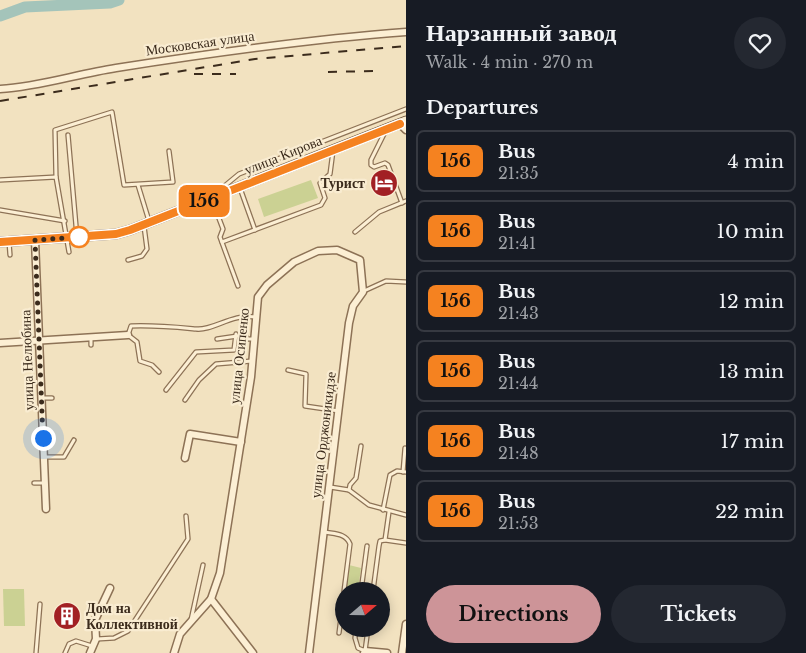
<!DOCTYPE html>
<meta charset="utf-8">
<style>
:root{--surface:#171b24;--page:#242831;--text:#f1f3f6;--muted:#9ea1a6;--line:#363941;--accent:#cd9498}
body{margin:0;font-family:"Libre Baskerville",serif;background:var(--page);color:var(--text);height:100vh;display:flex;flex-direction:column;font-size:19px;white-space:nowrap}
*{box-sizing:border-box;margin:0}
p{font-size:16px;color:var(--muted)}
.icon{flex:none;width:28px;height:28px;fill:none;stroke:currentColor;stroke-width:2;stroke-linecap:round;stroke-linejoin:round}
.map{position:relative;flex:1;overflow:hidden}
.sheet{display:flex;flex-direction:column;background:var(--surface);width:400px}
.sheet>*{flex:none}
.badge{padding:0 10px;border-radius:8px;font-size:18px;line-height:32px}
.needle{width:32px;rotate:70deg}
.controls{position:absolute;left:335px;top:582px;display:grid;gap:10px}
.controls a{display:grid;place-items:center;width:55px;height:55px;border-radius:50%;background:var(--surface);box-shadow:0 2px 12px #0003;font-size:25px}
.you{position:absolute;width:25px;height:25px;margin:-12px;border:4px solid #fff;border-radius:50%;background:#1a73e8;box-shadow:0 0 0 8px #1a73e833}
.map>.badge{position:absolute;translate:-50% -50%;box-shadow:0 0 0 2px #fff}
h2{padding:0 20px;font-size:19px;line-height:45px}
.round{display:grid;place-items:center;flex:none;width:52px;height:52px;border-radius:26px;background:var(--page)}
.head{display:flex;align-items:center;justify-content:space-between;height:85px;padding:0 20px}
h1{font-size:24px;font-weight:700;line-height:38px}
.primary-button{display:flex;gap:10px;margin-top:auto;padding:10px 20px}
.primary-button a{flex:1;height:58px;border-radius:30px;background:var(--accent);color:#111;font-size:20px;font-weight:700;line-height:58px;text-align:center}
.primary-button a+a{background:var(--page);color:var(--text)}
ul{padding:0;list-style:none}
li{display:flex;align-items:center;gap:15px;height:62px;margin:0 10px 8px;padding:0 10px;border:2px solid var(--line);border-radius:8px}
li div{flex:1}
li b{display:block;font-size:19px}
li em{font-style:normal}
li .badge{min-width:55px;font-weight:700;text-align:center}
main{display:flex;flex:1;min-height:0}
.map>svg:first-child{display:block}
.green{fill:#cbd193}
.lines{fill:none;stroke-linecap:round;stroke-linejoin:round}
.river{stroke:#a4c4ba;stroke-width:11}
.lane-casing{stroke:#8d7256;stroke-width:5.5}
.street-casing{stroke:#8d7256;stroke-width:9}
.secondary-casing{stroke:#6f5339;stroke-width:11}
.lane{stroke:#fcefd4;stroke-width:3}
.street{stroke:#fcefd4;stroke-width:6}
.secondary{stroke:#fcefd4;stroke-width:9}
.rail{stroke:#3b2b1c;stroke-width:2;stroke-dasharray:9 9;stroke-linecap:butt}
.line-casing{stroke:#fff;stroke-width:11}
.line{stroke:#f58220;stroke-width:8}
.walk{stroke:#3b2b1c;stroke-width:5;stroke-dasharray:0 9}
.stop-dot{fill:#fff;stroke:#f58220;stroke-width:2.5}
.labels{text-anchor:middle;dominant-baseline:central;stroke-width:4.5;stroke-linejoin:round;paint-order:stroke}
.street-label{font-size:14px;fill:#3b2b1c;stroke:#f9ecd1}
.poi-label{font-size:14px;font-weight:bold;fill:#3b2b1c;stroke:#f9ecd1;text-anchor:end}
</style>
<main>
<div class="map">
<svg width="406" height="653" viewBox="0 0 406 653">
<rect width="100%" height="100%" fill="#f2e2c0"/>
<g class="green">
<path d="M311,180L318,198L264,217L258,199Z"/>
<path d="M349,565L361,568L358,591H346Z"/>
<path d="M3,589H24L25,626H4Z"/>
</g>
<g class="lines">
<path class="river" d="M0,16L25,7L110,3L119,0"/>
<g class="lane-casing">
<g id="lane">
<path d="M386,130L371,160V165L374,167L385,163L388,165L402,203"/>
<path d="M68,135L77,237"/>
<path d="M56,177L55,130L112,112L124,185L173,182L169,151"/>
<path d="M0,180L56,177L69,252"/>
<path d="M138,185L149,221"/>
<path d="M240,188L255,230"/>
<path d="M216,193L239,174L406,109"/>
<path d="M212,200L223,229L220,237L238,286"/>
<path d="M0,210L65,221"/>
<path d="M355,232L379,212L406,201"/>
<path d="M9,242L10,255"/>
<path d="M222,242L321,205L325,198L320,183L330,174L333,151"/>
<path d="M128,260L142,256L147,249L144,226"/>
<path d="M364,291L386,281L406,282"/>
<path d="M91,338V345"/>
<path d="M217,339L244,335L248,339H254"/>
<path d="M288,370L306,374L305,406L339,411"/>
<path d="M159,372L152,365L140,361L137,342L128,335L131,326C154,325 174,327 196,329C213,331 232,313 256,317"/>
<path d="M166,390L196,352L234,350L236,334"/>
<path d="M42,398H52"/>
<path d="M185,400L199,380L216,364L252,361"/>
<path d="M44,457H64L74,440"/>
<path d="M403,472L405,448"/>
<path d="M34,483H45"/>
<path d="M330,487L349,490L369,505L406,515"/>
<path d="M349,490L350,485L356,478L361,446"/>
<path d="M383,510L390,475L397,471L406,472"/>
<path d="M325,532C334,534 346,533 350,544L344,591"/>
<path d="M385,540L406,543"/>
<path d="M361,591L367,546"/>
<path d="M373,591L379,546L380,541L385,540L389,512"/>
<path d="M191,620L203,565"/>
<path d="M356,629L355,638L358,648L365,651L368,629"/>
<path d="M339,633L344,593"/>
<path d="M97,639L114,638L128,631L188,539L186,516"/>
<path d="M36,653L40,604"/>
<path d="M65,653L69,644L76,641L92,646"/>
</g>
</g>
<g class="street-casing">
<g id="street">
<path d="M0,89C39,87 77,74 116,68C212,53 309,39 406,32"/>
<path d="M400,124L406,130"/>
<path d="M35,240L46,509"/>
<path d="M0,343L128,335"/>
<path d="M185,458L190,434L241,442"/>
<path d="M211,599L253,653"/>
<path d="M90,653L96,639L95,620L110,588"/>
<path d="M174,653L180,634L211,599L220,573L251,377L258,297L267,285L294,262L318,251L337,250L360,260L363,292L353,306L349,323L309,653"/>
<path d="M364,653L365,651L387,653"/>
<path d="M402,653L406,624"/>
</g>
</g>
<g class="secondary-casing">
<path id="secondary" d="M0,242L116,234L130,230L406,121"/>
</g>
<use href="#lane" class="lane"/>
<use href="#street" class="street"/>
<use href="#secondary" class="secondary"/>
<g class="rail">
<path d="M328,72L373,71"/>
<path d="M194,74H236"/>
<path d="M0,101L255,59L406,46"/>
</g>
</g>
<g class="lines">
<g class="line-casing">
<path id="line" d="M0,242L116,234L130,230L400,124"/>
</g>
<use href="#line" class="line"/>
<path class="walk" d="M43,438L35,240L79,237"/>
</g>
<defs>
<g id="hotel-disc" transform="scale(1.4375)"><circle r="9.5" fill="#a22024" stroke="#f9ecd1"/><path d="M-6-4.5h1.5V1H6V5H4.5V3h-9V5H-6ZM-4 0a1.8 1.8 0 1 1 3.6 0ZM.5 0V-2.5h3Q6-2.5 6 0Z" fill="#fff"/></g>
<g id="building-disc" transform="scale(1.4375)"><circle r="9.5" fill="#a22024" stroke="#f9ecd1"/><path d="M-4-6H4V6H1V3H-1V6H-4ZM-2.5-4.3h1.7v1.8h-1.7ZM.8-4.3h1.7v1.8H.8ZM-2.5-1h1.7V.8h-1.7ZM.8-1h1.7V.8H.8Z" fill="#fff"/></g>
</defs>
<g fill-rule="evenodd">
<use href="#hotel-disc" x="384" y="183"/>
<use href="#building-disc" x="67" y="616"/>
</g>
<circle class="stop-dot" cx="79" cy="237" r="10"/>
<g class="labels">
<g class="street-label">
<text transform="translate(200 43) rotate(-8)">Московская улица</text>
<text transform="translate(283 155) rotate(-22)">улица Кирова</text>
<text transform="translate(239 356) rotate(-84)">улица Осипенко</text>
<text transform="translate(27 360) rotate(-92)">улица Нелюбина</text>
<text transform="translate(323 435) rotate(-83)">улица Орджоникидзе</text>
</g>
<g class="poi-label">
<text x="365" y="183">Турист</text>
<text x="86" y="608" text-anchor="start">Дом на<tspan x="86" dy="16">Коллективной</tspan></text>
</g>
</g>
</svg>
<div class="controls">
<a><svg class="needle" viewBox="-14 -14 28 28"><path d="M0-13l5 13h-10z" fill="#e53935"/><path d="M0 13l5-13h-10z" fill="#9ea1a6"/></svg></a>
</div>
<div class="you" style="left:43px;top:438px"></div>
<b class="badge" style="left:204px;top:201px;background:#f58220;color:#111">156</b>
</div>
<section class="sheet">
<div class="head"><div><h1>Нарзанный завод</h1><p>Walk · 4 min · 270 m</p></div><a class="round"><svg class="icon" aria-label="heart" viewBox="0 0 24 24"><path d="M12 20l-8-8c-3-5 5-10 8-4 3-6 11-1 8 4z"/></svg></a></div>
<h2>Departures</h2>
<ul>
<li><span class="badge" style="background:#f58220;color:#111">156</span><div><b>Bus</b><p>21:35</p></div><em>4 min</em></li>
<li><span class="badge" style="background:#f58220;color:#111">156</span><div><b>Bus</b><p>21:41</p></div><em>10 min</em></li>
<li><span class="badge" style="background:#f58220;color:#111">156</span><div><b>Bus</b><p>21:43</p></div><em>12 min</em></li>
<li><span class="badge" style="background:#f58220;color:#111">156</span><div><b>Bus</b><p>21:44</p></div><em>13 min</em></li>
<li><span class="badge" style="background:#f58220;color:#111">156</span><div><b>Bus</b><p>21:48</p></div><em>17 min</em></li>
<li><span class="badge" style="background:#f58220;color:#111">156</span><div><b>Bus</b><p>21:53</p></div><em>22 min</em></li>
</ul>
<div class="primary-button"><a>Directions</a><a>Tickets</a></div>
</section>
</main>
